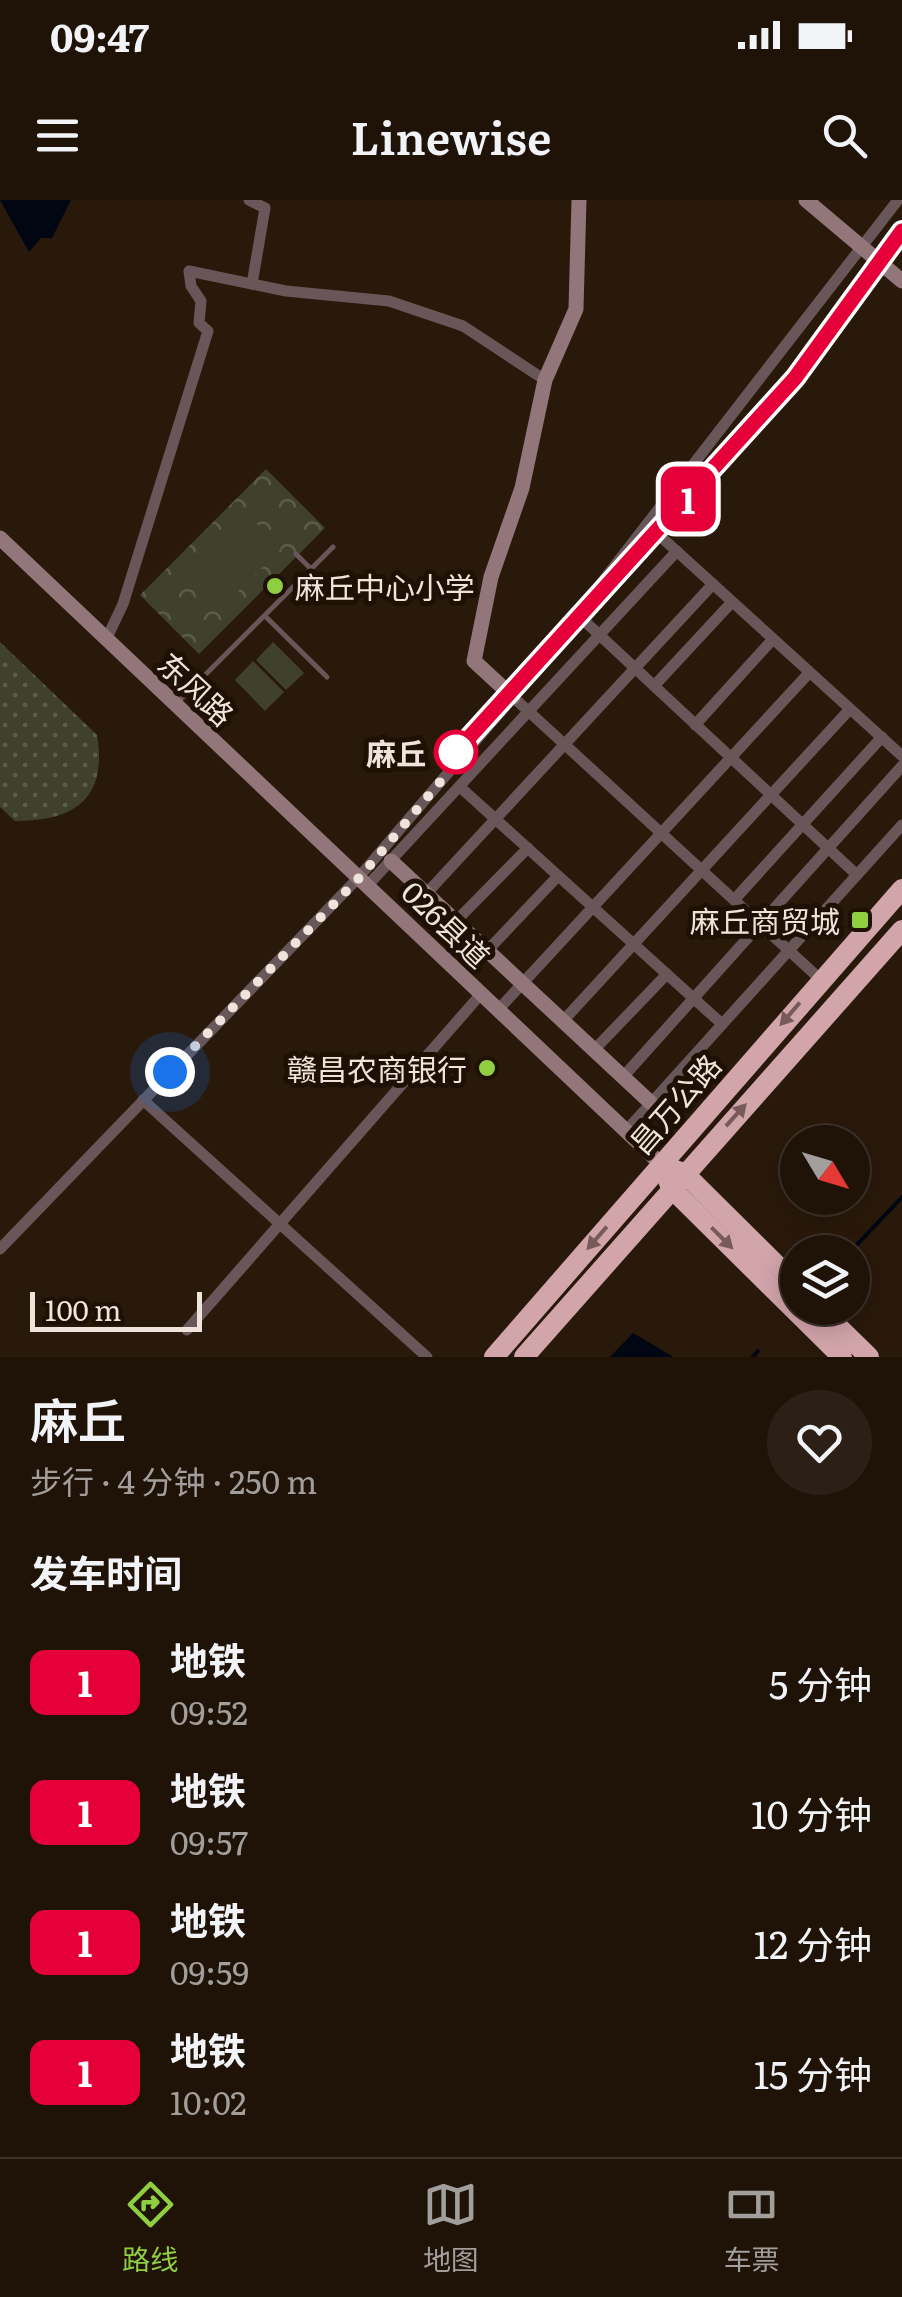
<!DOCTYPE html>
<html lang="zh">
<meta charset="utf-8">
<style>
:root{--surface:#1f1308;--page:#2c2016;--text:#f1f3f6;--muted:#a19e9c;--line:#3c3229;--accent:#8fcd41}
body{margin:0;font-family:Literata,"Noto Sans SC",serif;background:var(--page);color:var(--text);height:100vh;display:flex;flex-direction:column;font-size:38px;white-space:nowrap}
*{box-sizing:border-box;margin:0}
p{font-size:32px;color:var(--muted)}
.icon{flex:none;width:55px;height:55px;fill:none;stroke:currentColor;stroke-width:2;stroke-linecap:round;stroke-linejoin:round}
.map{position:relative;height:1157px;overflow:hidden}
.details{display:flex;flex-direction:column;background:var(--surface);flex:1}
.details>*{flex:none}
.badge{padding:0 20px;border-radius:15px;font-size:35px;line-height:65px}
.needle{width:65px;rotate:128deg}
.controls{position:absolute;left:780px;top:925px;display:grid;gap:20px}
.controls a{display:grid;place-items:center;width:90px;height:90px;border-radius:50%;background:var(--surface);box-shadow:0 5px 25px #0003,0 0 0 2px var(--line);font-size:50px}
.scale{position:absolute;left:30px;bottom:25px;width:172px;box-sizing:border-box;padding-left:10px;border:5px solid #efe4db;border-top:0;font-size:28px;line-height:35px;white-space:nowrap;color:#efe4db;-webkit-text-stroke:8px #1f1004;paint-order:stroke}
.you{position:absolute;width:50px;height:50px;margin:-25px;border:8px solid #fff;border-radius:50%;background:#1a73e8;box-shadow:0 0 0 15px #1a73e833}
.map>.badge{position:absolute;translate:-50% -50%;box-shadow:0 0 0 5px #fff}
h2{padding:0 30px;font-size:38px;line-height:90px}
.round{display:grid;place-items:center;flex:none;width:105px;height:105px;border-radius:52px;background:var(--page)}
.summary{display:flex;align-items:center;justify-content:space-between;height:170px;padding:0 30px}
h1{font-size:48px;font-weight:600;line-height:75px}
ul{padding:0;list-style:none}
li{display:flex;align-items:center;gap:30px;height:130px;padding:0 30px}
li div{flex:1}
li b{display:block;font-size:38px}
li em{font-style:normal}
li .badge{min-width:110px;font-weight:700;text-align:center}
.status{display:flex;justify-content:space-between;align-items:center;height:70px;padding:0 50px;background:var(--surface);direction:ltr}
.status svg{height:28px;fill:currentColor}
header{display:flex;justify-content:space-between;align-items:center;height:130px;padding:0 30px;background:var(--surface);font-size:45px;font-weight:600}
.menu{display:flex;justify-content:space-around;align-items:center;height:140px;border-top:2px solid var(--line);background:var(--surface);font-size:28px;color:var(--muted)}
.menu a{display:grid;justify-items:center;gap:5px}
.menu .current{color:var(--accent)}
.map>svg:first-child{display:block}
.grass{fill:url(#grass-dots)}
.park{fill:url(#park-crowns)}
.garden{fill:#3f412c}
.water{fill:#000612}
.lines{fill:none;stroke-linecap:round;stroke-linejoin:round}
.stream{stroke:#000612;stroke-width:4}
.lane{stroke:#685658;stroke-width:5}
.street{stroke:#685658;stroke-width:11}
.secondary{stroke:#937679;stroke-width:15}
.highway{stroke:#d2a5ab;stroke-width:20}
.oneway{fill:#785a58}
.line-casing{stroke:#fff;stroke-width:22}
.line{stroke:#e60039;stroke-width:15}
.walk{stroke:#efe4db;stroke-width:10;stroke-dasharray:0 18}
.poi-dot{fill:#8fcd41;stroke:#1f1004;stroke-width:4}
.stop-dot{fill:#fff;stroke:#e60039;stroke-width:5}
.labels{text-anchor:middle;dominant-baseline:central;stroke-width:10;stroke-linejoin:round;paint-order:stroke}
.poi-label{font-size:30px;fill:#efe4db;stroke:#1f1004;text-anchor:end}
.street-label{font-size:30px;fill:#efe4db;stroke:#1f1004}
.stop-label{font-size:30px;font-weight:bold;fill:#efe4db;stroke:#1f1004;text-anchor:end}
</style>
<div class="status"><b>09:47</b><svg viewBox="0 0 49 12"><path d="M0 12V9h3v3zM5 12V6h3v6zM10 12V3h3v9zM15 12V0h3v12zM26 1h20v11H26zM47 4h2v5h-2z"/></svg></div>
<header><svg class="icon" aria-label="menu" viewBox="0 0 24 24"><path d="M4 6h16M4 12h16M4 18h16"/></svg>Linewise<svg class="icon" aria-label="search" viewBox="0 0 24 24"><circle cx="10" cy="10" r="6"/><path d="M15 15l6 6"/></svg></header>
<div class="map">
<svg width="902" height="1157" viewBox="0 0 902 1157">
<defs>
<pattern id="grass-dots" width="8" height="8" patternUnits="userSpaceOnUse" patternTransform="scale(2.5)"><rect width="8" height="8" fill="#3f412c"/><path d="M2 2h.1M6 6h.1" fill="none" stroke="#5b5c4a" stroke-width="1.8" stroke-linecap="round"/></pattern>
<pattern id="park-crowns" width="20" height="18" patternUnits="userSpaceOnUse" patternTransform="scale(2.5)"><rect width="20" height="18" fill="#3f412c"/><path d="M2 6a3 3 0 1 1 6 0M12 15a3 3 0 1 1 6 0" fill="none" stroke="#5b5c4a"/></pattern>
</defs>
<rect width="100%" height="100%" fill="#29190b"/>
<path class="grass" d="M0,442L97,535C108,600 73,621 15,621L0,607Z"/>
<path class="park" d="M266,269L325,328L199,454L140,395Z"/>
<g class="garden">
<path d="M242,309L281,349L221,408L182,369Z"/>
<path d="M273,442L304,473L286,490L256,460Z"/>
<path d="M253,461L284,492L265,511L235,480Z"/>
</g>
<g class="water">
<path d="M0,0H71L52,38H41L29,52Z"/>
<path d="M633,1133L672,1156V1157H610Z"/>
</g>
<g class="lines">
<g class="stream">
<path d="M850,1052L902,997"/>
<path d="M753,1157L758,1151"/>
</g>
<g class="lane">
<path d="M296,354L311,369"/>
<path d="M265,416L327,477"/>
<path d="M179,501L333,347"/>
</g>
<g class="street">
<path d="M249,0L265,8L252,84"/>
<path d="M649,326L902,556"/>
<path d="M578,415L857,675"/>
<path d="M106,440L123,404L208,131L199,123L201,101L191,86L189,71L286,91L389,101L463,126L545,180"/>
<path d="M654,486L732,402"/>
<path d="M695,525L773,439"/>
<path d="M460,587L722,824"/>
<path d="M368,685L677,351"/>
<path d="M426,694L713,384"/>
<path d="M734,700L882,537"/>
<path d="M456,721L528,648"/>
<path d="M487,751L558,676"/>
<path d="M820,779L513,497L898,0"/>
<path d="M498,810L809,473"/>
<path d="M563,821L850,509"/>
<path d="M594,850L667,774"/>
<path d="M623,877L902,566"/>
<path d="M143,900L427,1157"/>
<path d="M626,931L902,625"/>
<path d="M0,1049L359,677L513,497"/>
<path d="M187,1130L481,794"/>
</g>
<g class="secondary">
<path d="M806,0L902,81"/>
<path d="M0,338L661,964"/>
<path d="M513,497L474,461L491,377L522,288L545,180L576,109L579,0"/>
<path d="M391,661L651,903"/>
</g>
<g class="highway">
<path d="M672,969L684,973L798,1086"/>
<path d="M666,975L671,988L842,1157"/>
<path d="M819,1108L869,1157"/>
<path d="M494,1157L902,689"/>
<path d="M524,1157L902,730"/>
</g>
</g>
<defs><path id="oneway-solid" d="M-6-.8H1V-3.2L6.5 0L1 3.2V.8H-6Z" transform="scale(2.5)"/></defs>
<g class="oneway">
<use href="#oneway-solid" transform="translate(790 814) rotate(131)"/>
<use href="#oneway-solid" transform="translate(736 915) rotate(-48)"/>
<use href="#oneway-solid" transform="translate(597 1038) rotate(131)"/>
<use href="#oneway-solid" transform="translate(722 1038) rotate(45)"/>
</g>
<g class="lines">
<g class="line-casing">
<path id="line" d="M456,552L795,178L902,31"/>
</g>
<use href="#line" class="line"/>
<path class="walk" d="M170,872L360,677L462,556L456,552"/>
</g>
<g class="poi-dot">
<circle cx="275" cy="386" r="10"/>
<rect x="850" y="710" width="20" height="20" rx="5"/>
<circle cx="487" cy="868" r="10"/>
</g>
<circle class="stop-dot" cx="456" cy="552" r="20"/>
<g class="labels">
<g class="poi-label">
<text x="295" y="386" text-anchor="start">麻丘中心小学</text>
<text x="840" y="720">麻丘商贸城</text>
<text x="467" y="868">赣昌农商银行</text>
</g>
<g class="street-label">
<text transform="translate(197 488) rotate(43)">东风路</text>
<text transform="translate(447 723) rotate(44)">026县道</text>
<text transform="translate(674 903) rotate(-49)">昌万公路</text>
</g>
<g class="stop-label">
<text x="426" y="552">麻丘</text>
</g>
</g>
</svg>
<div class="controls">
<a><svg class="needle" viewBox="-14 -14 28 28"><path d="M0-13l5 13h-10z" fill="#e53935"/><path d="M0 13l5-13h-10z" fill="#a19e9c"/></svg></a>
<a><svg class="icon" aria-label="layers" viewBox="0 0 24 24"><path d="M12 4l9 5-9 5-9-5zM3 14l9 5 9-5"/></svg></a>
</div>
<div class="scale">100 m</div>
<div class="you" style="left:170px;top:872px"></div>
<b class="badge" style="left:688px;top:299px;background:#e60039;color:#fff">1</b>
</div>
<section class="details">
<div class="summary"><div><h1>麻丘</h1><p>步行 · 4 分钟 · 250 m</p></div><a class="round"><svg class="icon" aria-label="heart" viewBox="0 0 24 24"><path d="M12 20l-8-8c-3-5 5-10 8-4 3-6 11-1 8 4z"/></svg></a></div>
<h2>发车时间</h2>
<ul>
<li><span class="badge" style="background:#e60039;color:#fff">1</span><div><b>地铁</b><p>09:52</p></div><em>5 分钟</em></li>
<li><span class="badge" style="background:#e60039;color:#fff">1</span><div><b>地铁</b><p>09:57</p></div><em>10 分钟</em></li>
<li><span class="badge" style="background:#e60039;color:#fff">1</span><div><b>地铁</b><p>09:59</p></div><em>12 分钟</em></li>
<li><span class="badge" style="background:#e60039;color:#fff">1</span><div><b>地铁</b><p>10:02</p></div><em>15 分钟</em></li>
</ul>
</section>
<nav class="menu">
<a class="current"><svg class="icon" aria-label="directions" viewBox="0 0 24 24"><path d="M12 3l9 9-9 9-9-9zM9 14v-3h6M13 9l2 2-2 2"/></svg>路线</a>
<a><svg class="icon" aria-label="map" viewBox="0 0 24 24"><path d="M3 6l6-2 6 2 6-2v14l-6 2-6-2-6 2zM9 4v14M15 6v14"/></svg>地图</a>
<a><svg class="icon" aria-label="tickets" viewBox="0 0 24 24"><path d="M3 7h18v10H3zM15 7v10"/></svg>车票</a>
</nav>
